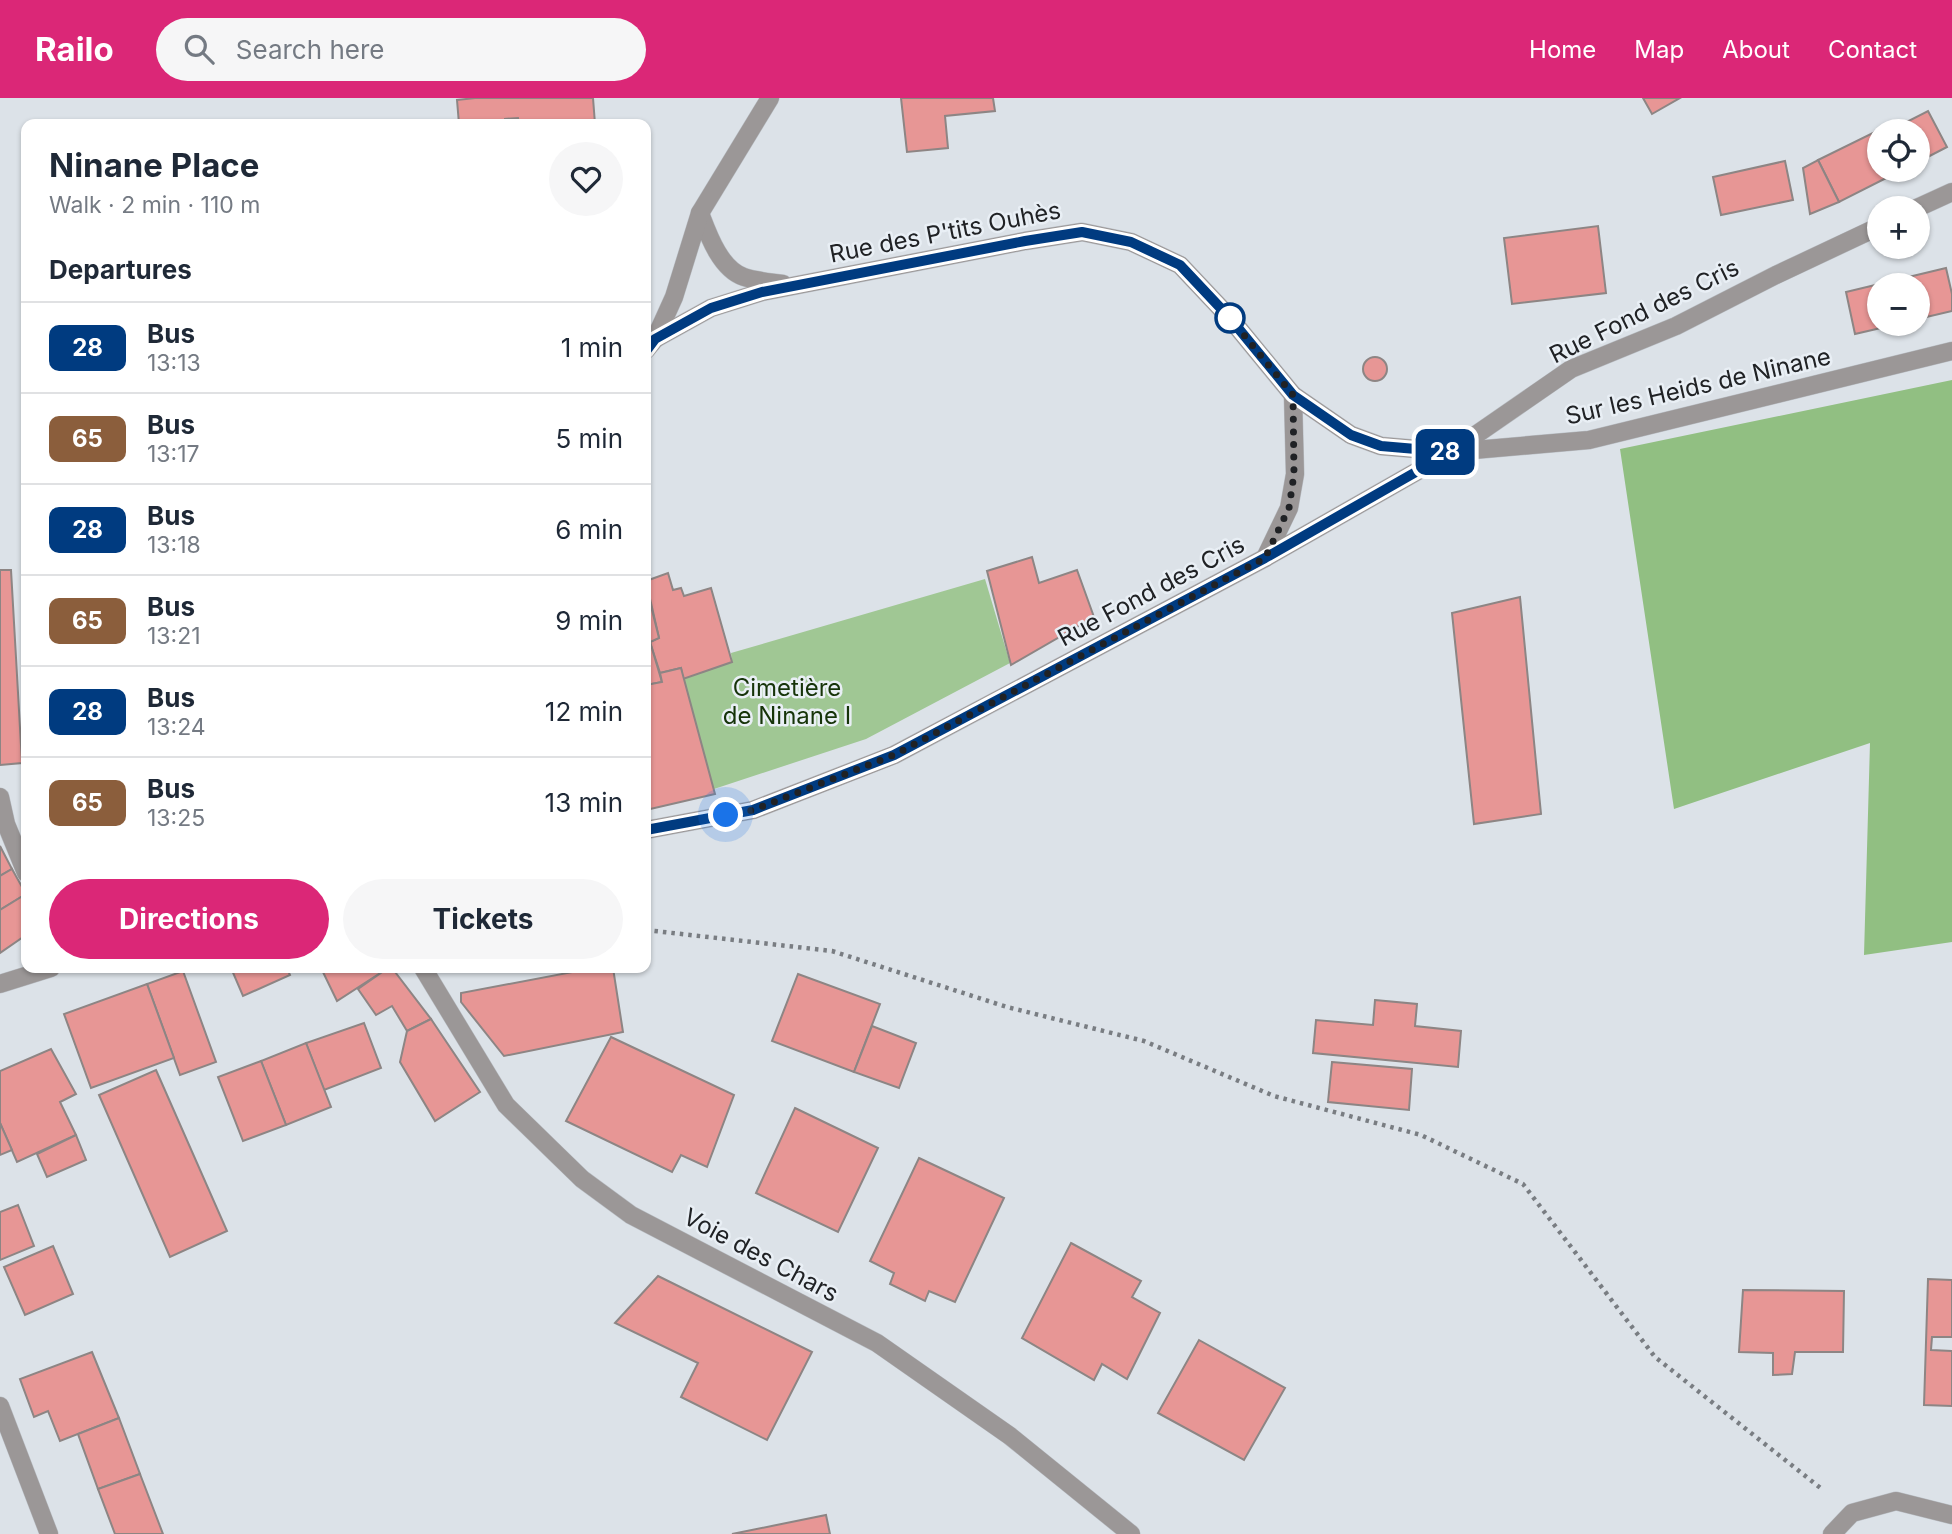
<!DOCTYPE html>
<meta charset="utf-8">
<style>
:root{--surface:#fff;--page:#f6f6f7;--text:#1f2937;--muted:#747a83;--line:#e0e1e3;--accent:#db2777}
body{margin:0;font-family:Inter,sans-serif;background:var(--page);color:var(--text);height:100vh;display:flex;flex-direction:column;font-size:26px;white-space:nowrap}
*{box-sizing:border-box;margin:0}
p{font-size:23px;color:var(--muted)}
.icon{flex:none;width:38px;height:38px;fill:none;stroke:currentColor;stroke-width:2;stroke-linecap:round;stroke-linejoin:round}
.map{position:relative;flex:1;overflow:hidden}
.details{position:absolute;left:21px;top:21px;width:630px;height:854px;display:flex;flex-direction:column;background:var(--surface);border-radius:14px;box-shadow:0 2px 5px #0004}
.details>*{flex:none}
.badge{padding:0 14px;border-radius:10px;font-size:24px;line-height:46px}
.tools{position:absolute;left:1867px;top:21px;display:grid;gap:14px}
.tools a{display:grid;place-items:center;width:63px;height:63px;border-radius:50%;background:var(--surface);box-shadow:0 2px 5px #0004;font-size:35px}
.you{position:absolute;width:35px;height:35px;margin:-18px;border:5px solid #fff;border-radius:50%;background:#1a73e8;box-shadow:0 0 0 10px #1a73e833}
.map>.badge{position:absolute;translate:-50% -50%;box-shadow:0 0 0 4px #fff}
h2{padding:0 28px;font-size:26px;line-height:63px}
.round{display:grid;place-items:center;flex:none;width:74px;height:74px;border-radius:37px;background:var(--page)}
.overview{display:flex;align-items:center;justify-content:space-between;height:119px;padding:0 28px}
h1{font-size:33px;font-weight:700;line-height:52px}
.button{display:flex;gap:14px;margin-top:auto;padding:14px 28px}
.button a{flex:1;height:80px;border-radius:42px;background:var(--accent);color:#fff;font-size:28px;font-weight:700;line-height:80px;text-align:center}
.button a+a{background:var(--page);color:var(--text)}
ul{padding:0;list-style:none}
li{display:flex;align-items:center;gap:21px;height:91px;padding:0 28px;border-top:2px solid var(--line)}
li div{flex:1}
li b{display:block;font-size:26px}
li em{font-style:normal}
li .badge{min-width:77px;font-weight:700;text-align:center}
header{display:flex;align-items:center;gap:42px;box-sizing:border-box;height:98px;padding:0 35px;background:var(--accent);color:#fff}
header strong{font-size:33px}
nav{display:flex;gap:38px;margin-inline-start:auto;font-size:24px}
.search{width:490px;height:63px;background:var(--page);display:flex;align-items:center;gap:18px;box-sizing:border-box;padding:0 24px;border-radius:38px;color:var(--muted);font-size:26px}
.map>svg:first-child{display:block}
.green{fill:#a0c794}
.forest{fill:#91bf82}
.building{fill:#e79695;stroke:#8d8584;stroke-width:2}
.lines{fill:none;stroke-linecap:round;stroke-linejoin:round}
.minor-casing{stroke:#babfc5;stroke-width:19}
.path{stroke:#797d82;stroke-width:4.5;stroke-dasharray:3.5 5;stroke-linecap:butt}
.minor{stroke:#9b9797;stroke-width:18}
.line-casing{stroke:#fff;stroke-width:16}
.line{stroke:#003b80;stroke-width:10}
.walk{stroke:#202225;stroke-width:7;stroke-dasharray:0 12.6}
.stop-dot{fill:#fff;stroke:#003b80;stroke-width:3.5}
.labels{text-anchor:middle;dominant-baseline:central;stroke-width:5;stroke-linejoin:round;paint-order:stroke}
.street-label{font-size:24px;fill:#202225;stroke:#e9eff5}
.park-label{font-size:24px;fill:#163409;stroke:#e9eff5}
</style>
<header>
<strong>Railo</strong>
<div class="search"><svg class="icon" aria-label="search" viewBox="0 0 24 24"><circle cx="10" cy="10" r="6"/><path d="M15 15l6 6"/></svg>Search here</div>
<nav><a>Home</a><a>Map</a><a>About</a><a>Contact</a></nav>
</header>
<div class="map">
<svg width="1952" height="1436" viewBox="0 0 1952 1436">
<rect width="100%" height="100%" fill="#dce2e8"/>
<path class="green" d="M985,481L1010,565L866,641L714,691L683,581L732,564L731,555Z"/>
<path class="forest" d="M1952,282V844L1864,857L1870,645L1674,711L1620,351Z"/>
<g class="building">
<path d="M475,0H593L595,26H519L518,20L505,21V26H459L457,2Z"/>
<path d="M901,0H993L995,13L945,18L948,50L907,54Z"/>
<path d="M1643,0H1680L1652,16Z"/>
<path d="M1928,13L1947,49L1918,64V33H1889Z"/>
<path d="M1887,28L1890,33H1880V72H1902L1839,104L1818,62Z"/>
<path d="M1818,62L1839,104L1810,116L1803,70Z"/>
<path d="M1785,63L1793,102L1721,117L1713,79Z"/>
<path d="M1598,128L1606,195L1512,206L1504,140Z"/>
<path d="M1946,170L1952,196V213L1918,221V187H1880V226H1898L1855,236L1846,194Z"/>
<circle cx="1375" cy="271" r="12"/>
<path d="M1032,459L1039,485L1077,472L1094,519L1011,567L987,473Z"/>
<path d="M0,472H11L22,665L0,667Z"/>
<path d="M668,475L673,492L681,490L684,498L711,490L732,564L683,581L681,570L660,575L650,544L659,540L646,483Z"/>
<path d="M646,488L659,540L650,544L662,584L646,587Z"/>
<path d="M1520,499L1541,716L1474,726L1452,515Z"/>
<path d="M681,570L715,696L646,712V587L662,584L660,575Z"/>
<path d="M0,748L12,771L0,778Z"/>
<path d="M12,771L26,796L0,812V778Z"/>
<path d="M26,796V837L0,855V812Z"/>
<path d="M231,870H287L290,877L243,898Z"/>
<path d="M321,870H388L337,903Z"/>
<path d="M388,870H392L431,921L407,933L392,908L376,917L358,891Z"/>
<path d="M578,870H613L623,934L504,958L461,904V895L578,873Z"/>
<path d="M183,873L216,964L180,977L147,886Z"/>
<path d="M798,876L880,906L854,974L772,943Z"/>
<path d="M147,886L174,960L91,990L64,916Z"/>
<path d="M1375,902L1417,906L1415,928L1461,933L1458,969L1313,955L1316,922L1373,927Z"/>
<path d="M431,921L480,994L435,1023L400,964L407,933Z"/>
<path d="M364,925L381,970L324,992L306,945Z"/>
<path d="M872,928L916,945L899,990L854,974Z"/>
<path d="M611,939L734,997L707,1069L681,1057L672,1074L566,1023Z"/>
<path d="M306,945L331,1009L286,1027L261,963Z"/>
<path d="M51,951L76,996L60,1004L76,1037L17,1064L0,1025V973Z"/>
<path d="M261,963L286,1027L243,1043L218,979Z"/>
<path d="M1332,964L1412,971L1409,1012L1328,1004Z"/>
<path d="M156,972L227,1133L170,1159L99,997Z"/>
<path d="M795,1010L878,1050L838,1134L756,1095Z"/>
<path d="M0,1025L12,1052L0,1057Z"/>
<path d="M76,1037L86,1062L47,1079L37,1056Z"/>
<path d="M919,1060L1004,1100L955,1204L929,1193L925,1203L890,1186L894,1175L870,1163Z"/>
<path d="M18,1107L34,1148L0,1162V1114Z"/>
<path d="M1071,1145L1141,1183L1132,1199L1160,1215L1127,1281L1102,1266L1094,1282L1022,1240Z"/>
<path d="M53,1148L73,1196L25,1217L4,1169Z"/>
<path d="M658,1178L812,1254L767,1342L681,1299L698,1265L615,1225Z"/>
<path d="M1928,1181L1952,1182V1239H1932L1931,1252L1952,1253V1308L1924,1307Z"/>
<path d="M1743,1192L1844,1193L1843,1254H1795L1792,1276L1773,1277V1255L1739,1254Z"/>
<path d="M1199,1242L1285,1290L1244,1362L1158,1315Z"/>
<path d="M92,1254L119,1320L60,1343L48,1313L34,1319L20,1281Z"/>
<path d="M119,1320L140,1376L98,1391L78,1336Z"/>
<path d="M140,1376L163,1436H115L98,1391Z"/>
<path d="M826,1417L830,1436H732Z"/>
</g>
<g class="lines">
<g class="minor-casing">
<g id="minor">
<path d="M1917,110L1952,94"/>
<path d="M700,115C708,136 720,171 744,179C756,183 770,184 783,186"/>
<path d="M655,241L711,210L762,194L1025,143L1082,134L1131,144L1180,167L1229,219L1293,297L1351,337L1381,348L1451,354L1589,342L1952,253"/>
<path d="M646,252L655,241L674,199L700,115L770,0"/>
<path d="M1265,460L1289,410L1295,376L1293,297"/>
<path d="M0,699L6,726L26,775"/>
<path d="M646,732L753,712L894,657L1265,460L1451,354L1571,271L1676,228L1776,177L1880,128"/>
<path d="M423,870L506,1007L582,1081L631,1117L877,1245L1010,1338L1131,1436"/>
<path d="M0,886L51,870"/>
<path d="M0,1308L49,1436"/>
<path d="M1832,1436L1852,1415L1896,1403L1952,1417"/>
</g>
</g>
<path class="path" d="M646,832L832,853L1007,909L1144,943L1274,998L1421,1037L1523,1086L1655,1259L1823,1392"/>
<use href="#minor" class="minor"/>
</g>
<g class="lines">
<g class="line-casing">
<path id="line" d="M646,253L655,241L711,210L762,194L1025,143L1082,134L1131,144L1180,167L1229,219L1293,297L1351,337L1381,348L1451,354L1265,460L894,657L753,712L646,732"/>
</g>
<use href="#line" class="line"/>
<path class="walk" d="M726,717L753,712L894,657L1265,460L1289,410L1294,376L1293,297L1230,220"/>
</g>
<circle class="stop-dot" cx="1230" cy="220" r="14"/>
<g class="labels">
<g class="street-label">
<text transform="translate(945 134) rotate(-11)">Rue des P'tits Ouhès</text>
<text transform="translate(1644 213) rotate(-26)">Rue Fond des Cris</text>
<text transform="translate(1698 288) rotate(-13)">Sur les Heids de Ninane</text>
<text transform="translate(1151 493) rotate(-28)">Rue Fond des Cris</text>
<text transform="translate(761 1157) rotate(28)">Voie des Chars</text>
</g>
<g class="park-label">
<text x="787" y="589">Cimetière<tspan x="787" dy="28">de Ninane I</tspan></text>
</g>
</g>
</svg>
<div class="tools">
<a><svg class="icon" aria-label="locate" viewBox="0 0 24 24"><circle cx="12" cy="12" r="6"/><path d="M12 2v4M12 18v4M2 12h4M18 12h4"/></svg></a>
<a>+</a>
<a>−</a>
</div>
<div class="you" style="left:726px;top:717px"></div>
<b class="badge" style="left:1445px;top:354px;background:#003b80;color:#fff">28</b>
<section class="details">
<div class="overview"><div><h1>Ninane Place</h1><p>Walk · 2 min · 110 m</p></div><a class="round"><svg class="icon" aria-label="heart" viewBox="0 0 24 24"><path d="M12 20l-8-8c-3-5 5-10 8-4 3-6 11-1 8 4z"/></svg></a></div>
<h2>Departures</h2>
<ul>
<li><span class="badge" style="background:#003b80;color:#fff">28</span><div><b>Bus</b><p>13:13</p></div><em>1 min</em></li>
<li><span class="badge" style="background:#8b5e3c;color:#fff">65</span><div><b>Bus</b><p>13:17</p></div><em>5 min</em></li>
<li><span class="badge" style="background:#003b80;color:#fff">28</span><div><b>Bus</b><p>13:18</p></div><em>6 min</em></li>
<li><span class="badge" style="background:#8b5e3c;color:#fff">65</span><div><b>Bus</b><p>13:21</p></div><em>9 min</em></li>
<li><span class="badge" style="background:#003b80;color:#fff">28</span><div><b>Bus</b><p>13:24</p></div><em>12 min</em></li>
<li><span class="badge" style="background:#8b5e3c;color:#fff">65</span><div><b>Bus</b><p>13:25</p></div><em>13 min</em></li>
</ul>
<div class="button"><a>Directions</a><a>Tickets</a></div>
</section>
</div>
